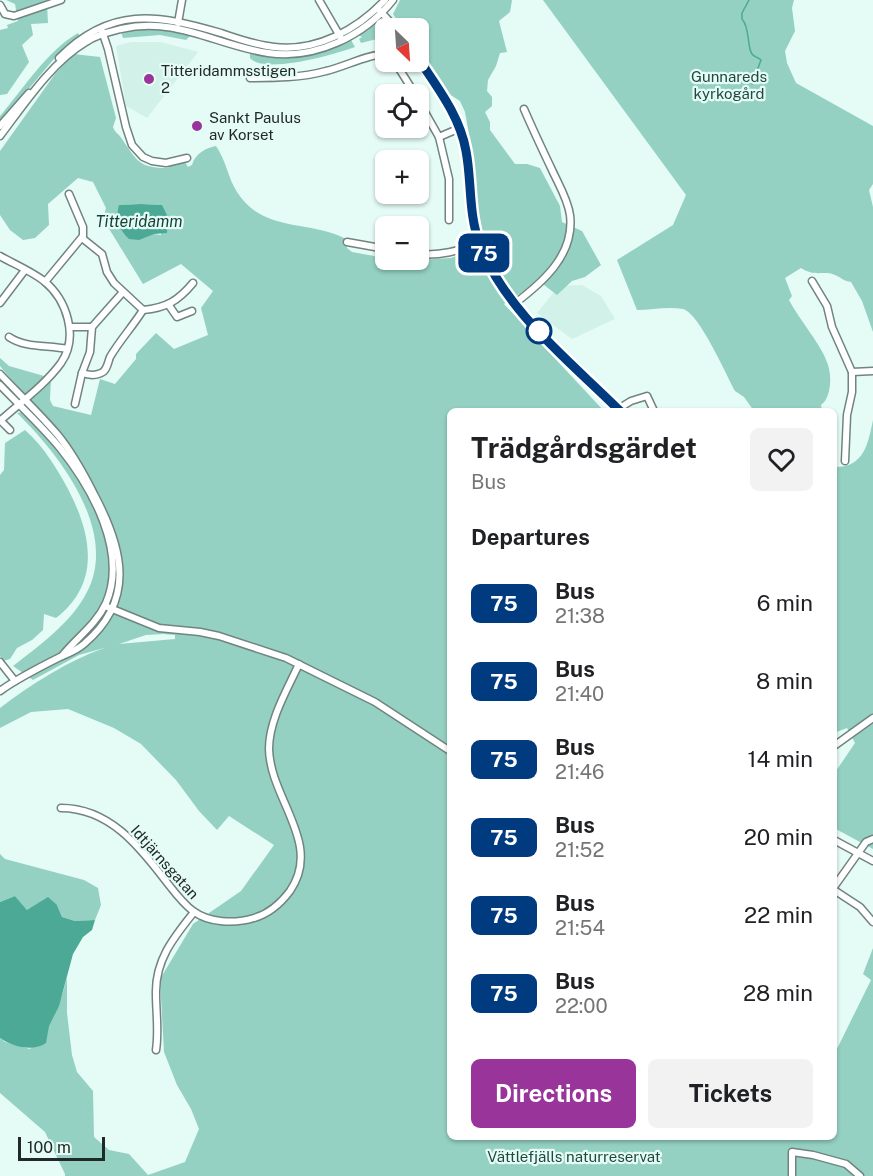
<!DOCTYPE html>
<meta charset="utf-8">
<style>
:root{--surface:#fff;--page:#f2f2f2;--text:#202124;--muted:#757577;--accent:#99359a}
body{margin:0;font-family:"Public Sans",sans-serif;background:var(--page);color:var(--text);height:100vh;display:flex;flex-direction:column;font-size:22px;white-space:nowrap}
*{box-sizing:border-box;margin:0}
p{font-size:20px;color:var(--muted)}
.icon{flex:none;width:33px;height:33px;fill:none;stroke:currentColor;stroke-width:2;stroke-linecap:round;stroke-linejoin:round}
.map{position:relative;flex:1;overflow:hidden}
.drawer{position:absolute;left:447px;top:408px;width:390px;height:732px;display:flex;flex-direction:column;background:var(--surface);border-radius:9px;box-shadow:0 2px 4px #0004}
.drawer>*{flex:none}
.badge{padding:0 12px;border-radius:9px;font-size:21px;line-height:39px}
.needle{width:39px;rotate:155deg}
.tools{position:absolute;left:375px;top:18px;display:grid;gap:12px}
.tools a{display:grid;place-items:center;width:54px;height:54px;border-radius:9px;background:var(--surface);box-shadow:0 2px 4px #0004;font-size:30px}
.scale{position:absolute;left:18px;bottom:15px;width:87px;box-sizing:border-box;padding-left:6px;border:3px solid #212926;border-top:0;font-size:16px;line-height:21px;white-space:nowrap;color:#212926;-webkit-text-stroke:4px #e5fbf5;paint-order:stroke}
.map>.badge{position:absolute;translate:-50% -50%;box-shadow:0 0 0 3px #fff}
h2{padding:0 24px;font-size:22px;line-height:54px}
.round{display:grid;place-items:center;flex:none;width:63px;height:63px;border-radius:9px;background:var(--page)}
.summary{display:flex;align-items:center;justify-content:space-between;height:102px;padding:0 24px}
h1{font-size:28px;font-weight:700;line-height:45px}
.button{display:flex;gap:12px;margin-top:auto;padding:12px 24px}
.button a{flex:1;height:69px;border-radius:9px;background:var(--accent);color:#fff;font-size:24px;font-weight:700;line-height:69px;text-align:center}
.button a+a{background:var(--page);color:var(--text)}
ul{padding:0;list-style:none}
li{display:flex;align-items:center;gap:18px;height:78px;padding:0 24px}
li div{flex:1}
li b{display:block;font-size:22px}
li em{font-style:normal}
li .badge{min-width:66px;font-weight:700;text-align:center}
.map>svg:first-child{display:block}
.built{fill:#d2f1e9}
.green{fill:#94d1c2;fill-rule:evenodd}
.water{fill:#4ca995}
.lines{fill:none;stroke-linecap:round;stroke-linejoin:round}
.stream{stroke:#4ca995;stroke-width:1.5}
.minor-casing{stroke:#71847f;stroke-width:9}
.minor{stroke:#fff;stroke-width:6}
.line-casing{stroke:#fff;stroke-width:14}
.line{stroke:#003b80;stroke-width:9}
.poi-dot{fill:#99359a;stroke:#e5fbf5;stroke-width:2}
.stop-dot{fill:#fff;stroke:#003b80;stroke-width:3}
.labels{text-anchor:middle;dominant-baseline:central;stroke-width:4.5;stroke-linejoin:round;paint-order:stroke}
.poi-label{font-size:15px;fill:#212926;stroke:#e5fbf5;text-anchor:start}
.park-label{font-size:15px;fill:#1f4940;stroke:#e5fbf5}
.street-label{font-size:15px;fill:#212926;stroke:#e5fbf5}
.water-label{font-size:16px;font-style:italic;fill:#133e35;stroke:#e5fbf5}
</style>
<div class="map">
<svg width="873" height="1176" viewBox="0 0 873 1176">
<rect width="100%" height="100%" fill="#e5fbf5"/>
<g class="built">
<path d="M131,42H161L198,52L147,118L126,106L116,46Z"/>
<path d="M582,285L601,296L615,319L572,339L537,313L559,286Z"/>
</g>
<g class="green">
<path d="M6,0H51V2L47,4L48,23L31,24L33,35L22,45L29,62L7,94L0,95V30L8,28L7,25L18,21L15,4Z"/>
<path d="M400,0H512L510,12L499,21L507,52L500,53L496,66L488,80L487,91L492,97V106L485,112L490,122V130L515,164H527L540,168L560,206L562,222L582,231L601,265L585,277L572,281L557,295L539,281L504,304L604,411H450V1137H834V1055L871,980L863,974L873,948V1176H65V1174L45,1132L0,1093V1038L5,1042L30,1049C52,1022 58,1011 67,978V1013L72,1055L77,1072L93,1091L94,1137L109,1150L129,1154L148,1175L185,1162L199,1129L191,1109L177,1085L164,1052L160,979L193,924L241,891L274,845L229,816L217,830L199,811L176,780L141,744L114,728L68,709L31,712L0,728V708C33,683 66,662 104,648L79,655L33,680L13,666C39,646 72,622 87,592C119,531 59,454 17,413L22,412L31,404L0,366V358L9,366L51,378L50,400L53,406L91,415L100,379L115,384L136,359V354L156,333L174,349L208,335L201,308L213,291L181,264L143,284L103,219L106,208L93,182L78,178L48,204L49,225L35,238L23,240L10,230L0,215V151L55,74L73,54L100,57L116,118L113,127C115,133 119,134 122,139C137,161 139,168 168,168L172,163L185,162L188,167L192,165C195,154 205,148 216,146C226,160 228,178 237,192C263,233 309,220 344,238L347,248L352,252L402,261L451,258L474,249L484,240L472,179V151L465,112L460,101L446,92L419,54L418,28H402L393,14ZM141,204L162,205L161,235L154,234L119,205ZM163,634L175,635V639L119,644L146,635Z"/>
<path d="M543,0H794L792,8L795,31L785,51L787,63L796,83L873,126V184L869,190L873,207V332L862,301L851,282C844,281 843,279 837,276C825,269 816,278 801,268L785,278L792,296L789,300C800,321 822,345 828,365C832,377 831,398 821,405L822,411H754L744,397L735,391C726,374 699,313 683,309C667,306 652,310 637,310L617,260L673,225L686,195Z"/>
<path d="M377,23L384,24L390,28H386L385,37L361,43L359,39L362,37L358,35Z"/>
<path d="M152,28L171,30L191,35L186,40L160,35L123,38L121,32Z"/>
<path d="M78,33L80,36L53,60L0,123V116C24,88 46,52 78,33Z"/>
<path d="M351,40L355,47C336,54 264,75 250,58V53C286,61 319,57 351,40Z"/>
<path d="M873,420V849L834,828V774L855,743L847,728L834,733V467C864,468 868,444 873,420Z"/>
<path d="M25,430C44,447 56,467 68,489C92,535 101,583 56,618L44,614L43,630L32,640L17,648L10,659L3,661L0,656V475L4,470L5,443Z"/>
<path d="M0,854L5,859L84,880L98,888L101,905L95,920L75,921L62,917L57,905L27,910L15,896L0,902Z"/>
</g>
<g class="water">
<path d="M141,204L162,205L168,217L167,233L154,234L139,240L129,239C119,230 115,219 119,205Z"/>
<path d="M15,896L27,910L48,897L57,905L62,917L75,921L95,920L92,930L83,937L73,954L59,1006L49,1026L46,1043C33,1052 13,1047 0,1038V902Z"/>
</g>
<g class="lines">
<path class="stream" d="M749,0L742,13V19C750,27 747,48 752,54C754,57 758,57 761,60L752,84"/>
<g class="minor-casing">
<g id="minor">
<path d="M319,0L341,38"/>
<path d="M0,5L5,14L14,16L61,0"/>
<path d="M380,11L396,28"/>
<path d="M178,23L182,0"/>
<path d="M102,31L108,49L126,127L132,145L143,157L152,161L166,163L187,158"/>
<path d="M59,58C110,6 157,14 221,33C238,39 256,45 274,47C316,52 357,30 385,0"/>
<path d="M418,58C438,87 460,116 466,151C472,182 468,214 480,245C505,312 570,361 620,411"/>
<path d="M395,62L415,94"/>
<path d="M400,70L414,62"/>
<path d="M250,78C275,78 301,78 326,71C344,67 368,54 386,54"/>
<path d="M418,100L439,137L449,179V220"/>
<path d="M0,126L29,93"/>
<path d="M0,136C25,103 51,63 86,42C96,35 109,32 121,29C176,16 215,45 268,53C315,60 364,36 393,0"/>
<path d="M439,137L460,128"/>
<path d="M82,238L102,254L107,272L114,283L143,310C166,308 178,301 193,283"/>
<path d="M347,242L386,249"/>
<path d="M418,254C441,256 458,251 479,243"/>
<path d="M0,256C14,264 31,271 44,281C67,300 79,337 61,363C45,385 21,402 1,420"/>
<path d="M812,281L827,306L832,327L852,372V392L847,415L845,461"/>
<path d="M45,282L83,236V227L69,194"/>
<path d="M0,303L25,270"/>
<path d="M168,304L177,317L192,311"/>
<path d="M514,304C542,283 575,255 570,215C568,200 559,185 553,172C543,151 533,130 524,109"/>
<path d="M70,327H92"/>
<path d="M9,337C25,348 48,345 67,349"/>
<path d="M852,372L873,371"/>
<path d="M82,373C88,375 95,376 101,373C107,371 108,362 110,357C120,340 133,326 143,310"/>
<path d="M0,374C19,394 39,413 57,434C72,452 84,474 95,496C123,549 136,600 84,644C76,651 69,653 60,657C40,667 18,678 0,691"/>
<path d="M0,385C20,406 42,426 60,448C92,488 128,552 106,603C96,625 76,638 62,656"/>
<path d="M75,404L82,373L90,352L92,327L123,292"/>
<path d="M618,409L631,401L647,396L654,411"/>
<path d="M0,420L10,430"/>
<path d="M105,606L159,628L200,632L219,636L286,658L375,702L450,751"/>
<path d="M0,662L15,681"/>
<path d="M834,746L873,718"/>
<path d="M61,808C109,808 139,846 165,880C173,890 182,903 193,911C209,923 235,924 254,918C268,914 281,903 290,891C323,843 270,799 269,749C269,720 287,690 299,664"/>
<path d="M834,840L873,861"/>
<path d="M834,887L866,842L873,839"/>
<path d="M834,890L860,907L873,922"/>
<path d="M156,1050C159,1031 156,1013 156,994C155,960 174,937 194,912"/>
<path d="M792,1176V1152L813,1155L846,1164L860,1176"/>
</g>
</g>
<use href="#minor" class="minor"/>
</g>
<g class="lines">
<g class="line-casing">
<path id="line" d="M418,58C437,87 460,116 466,151C472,182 468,214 480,245C506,312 570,361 620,411"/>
</g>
<use href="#line" class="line"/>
</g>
<g class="poi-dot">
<circle cx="149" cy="79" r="6"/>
<circle cx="197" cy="126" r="6"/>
</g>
<circle class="stop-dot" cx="539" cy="331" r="12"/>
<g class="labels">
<g class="poi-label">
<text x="161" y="70">Titteridammsstigen<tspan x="161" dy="17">2</tspan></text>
<text x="209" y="117">Sankt Paulus<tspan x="209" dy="17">av Korset</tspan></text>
</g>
<g class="park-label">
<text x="729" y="76">Gunnareds<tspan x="729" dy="17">kyrkogård</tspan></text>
<text x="574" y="1156">Vättlefjälls naturreservat</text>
</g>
<g class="street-label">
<text transform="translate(165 862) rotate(48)">Idtjärnsgatan</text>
</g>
<g class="water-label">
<text x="139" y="221">Titteridamm</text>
</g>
</g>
</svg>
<div class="tools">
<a><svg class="needle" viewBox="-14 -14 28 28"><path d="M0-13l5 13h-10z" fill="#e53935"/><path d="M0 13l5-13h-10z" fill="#757577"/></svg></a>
<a><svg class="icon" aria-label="locate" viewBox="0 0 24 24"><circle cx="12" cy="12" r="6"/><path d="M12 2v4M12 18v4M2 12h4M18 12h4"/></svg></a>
<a>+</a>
<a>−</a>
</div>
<div class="scale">100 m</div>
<b class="badge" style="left:484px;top:253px;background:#003b80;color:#fff">75</b>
<section class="drawer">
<div class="summary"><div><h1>Trädgårdsgärdet</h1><p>Bus</p></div><a class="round"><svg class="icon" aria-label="heart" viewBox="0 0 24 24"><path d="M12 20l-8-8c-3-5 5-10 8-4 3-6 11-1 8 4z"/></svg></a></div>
<h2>Departures</h2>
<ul>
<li><span class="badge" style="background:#003b80;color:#fff">75</span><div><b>Bus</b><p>21:38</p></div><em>6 min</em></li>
<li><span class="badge" style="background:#003b80;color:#fff">75</span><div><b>Bus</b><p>21:40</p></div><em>8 min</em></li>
<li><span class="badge" style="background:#003b80;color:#fff">75</span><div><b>Bus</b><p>21:46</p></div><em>14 min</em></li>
<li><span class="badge" style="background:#003b80;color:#fff">75</span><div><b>Bus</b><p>21:52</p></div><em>20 min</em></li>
<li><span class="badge" style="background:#003b80;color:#fff">75</span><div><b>Bus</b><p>21:54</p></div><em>22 min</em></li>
<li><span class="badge" style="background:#003b80;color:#fff">75</span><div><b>Bus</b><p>22:00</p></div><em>28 min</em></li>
</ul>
<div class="button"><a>Directions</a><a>Tickets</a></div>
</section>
</div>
